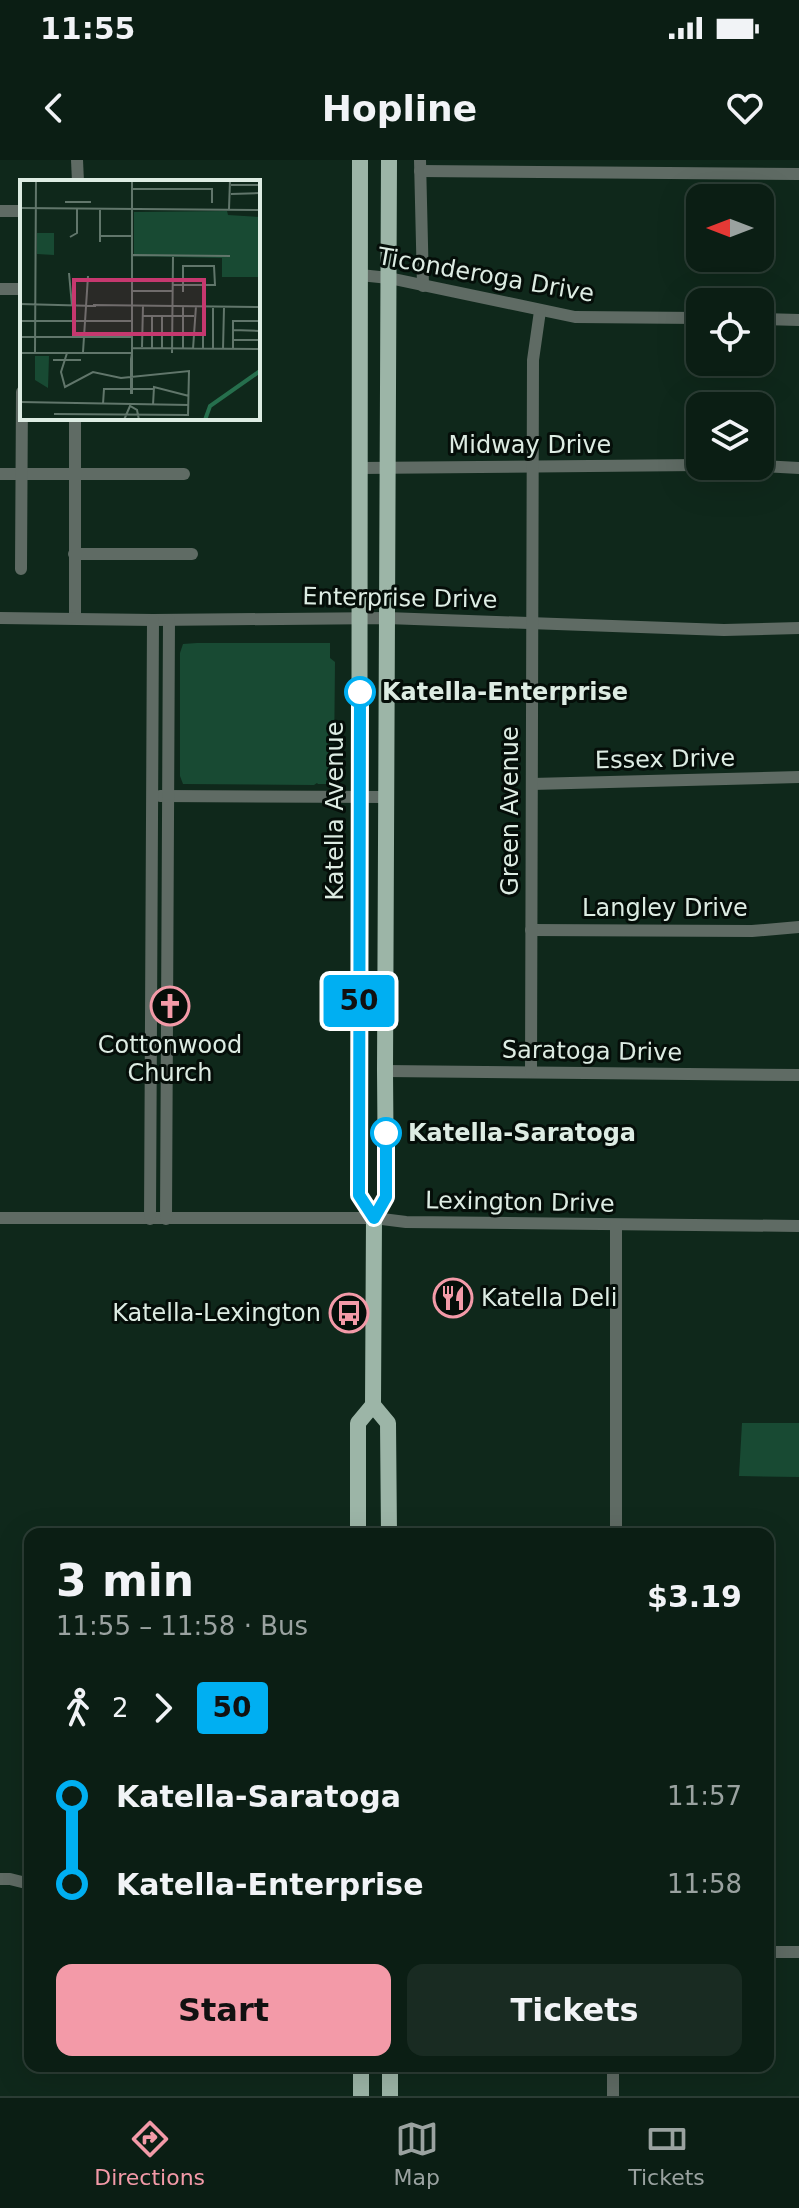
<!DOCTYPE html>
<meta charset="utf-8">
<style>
:root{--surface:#0b1e14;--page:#192b22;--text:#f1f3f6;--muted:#9aa2a0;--line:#2b3c34;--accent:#f39aa8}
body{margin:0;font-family:"DejaVu Sans",sans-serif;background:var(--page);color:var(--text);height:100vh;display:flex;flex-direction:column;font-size:30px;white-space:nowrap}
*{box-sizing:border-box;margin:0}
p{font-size:26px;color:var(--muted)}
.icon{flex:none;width:44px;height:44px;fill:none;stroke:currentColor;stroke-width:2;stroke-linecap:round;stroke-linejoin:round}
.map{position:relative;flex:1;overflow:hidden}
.drawer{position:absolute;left:24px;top:1368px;width:750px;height:544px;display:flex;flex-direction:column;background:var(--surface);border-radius:16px;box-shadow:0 8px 32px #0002,0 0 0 2px var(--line)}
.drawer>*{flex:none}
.badge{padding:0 16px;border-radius:6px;font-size:28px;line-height:52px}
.needle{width:52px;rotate:270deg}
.fabs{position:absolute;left:686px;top:24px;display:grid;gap:16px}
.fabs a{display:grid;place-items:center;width:88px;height:88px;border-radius:16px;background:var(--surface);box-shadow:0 8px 32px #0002,0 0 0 2px var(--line);font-size:40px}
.map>.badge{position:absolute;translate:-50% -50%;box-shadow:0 0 0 4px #fff}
.legs{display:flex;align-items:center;gap:12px;height:88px;padding:0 32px;font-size:26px}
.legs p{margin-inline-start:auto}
.summary{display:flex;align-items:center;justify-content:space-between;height:136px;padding:0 32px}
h1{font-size:44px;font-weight:600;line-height:60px}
.action{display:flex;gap:16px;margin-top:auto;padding:16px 32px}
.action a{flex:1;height:92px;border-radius:16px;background:var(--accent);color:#111;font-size:32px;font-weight:600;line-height:92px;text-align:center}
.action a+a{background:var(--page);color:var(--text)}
ul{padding:0 32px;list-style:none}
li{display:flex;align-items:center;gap:28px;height:88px;font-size:30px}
li i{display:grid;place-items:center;width:12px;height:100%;margin:0 10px;background:currentColor}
li i::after{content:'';width:20px;height:20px;margin:-10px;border:6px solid;border-radius:50%;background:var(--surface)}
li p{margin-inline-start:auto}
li:first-child i{background:linear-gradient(#0000 50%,currentColor 0)}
li:last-child i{background:linear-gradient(currentColor 50%,#0000 0)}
.status{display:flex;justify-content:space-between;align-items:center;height:56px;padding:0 40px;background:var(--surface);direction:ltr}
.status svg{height:22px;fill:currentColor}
header{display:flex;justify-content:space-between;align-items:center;height:104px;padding:0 32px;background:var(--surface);font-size:36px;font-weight:600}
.menu{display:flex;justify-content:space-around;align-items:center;height:112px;border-top:2px solid var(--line);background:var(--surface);font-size:22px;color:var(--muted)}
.menu a{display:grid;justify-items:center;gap:4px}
.menu .active{color:var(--accent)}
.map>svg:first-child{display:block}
.green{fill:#184a33}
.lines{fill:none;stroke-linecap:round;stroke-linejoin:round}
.minor{stroke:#5f6b64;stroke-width:12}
.major{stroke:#9cb5a7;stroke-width:16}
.line-1-casing{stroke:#fff;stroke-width:18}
.line-1{stroke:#00aff2;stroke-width:12}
.stop-1-dot{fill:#fff;stroke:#00aff2;stroke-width:4}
.labels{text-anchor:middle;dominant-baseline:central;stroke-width:6;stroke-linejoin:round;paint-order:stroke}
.street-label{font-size:24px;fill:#ddece3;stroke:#050e09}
.stop-label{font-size:24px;font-weight:bold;fill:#ddece3;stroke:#050e09;text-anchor:start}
.poi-label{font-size:24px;fill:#ddece3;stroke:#050e09}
.inset-river{fill:none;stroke:#266f4d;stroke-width:4}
.inset-road{fill:none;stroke:#61766b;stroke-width:2}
.view{fill:#c6386f;fill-opacity:0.15;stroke:#c6386f;stroke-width:4}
.inset-edge{fill:none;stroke:#ddece3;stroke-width:4}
</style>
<div class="status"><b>11:55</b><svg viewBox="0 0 49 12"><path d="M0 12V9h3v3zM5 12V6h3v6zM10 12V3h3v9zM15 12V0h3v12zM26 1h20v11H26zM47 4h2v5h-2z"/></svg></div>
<header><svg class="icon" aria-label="back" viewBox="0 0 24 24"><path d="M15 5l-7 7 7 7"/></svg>Hopline<svg class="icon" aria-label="heart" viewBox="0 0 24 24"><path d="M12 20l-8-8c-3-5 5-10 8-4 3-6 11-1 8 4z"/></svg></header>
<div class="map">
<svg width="799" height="1936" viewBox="0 0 799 1936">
<rect width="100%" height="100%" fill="#0f281b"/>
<g class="green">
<path d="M197,483H330V498L335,502L334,601L330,605V624H318L317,623L314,625L183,624L180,616V493L183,484Z"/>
<path d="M742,1263H799V1317L739,1316Z"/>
</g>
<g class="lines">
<g class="minor">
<path d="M77,0L78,22"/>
<path d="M420,0L423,126"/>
<path d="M420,11L799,14"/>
<path d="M0,51H22"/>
<path d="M360,115L389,118L575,157L700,158"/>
<path d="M0,129H22"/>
<path d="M760,159L799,160"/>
<path d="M760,306L799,308"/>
<path d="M360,308L700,305"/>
<path d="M0,314H184"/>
<path d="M74,394H192"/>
<path d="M21,409L22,232"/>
<path d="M75,457V258"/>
<path d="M0,458L153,460L387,458L724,470L799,468"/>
<path d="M532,624L799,617"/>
<path d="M160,636L386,637"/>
<path d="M531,770L752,771L799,767"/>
<path d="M385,911L799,915"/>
<path d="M531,912L533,200L540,151"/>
<path d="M0,1058H374L406,1062L799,1066"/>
<path d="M150,1059L153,460"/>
<path d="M166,1059L169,460"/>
<path d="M616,1374V1065"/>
<path d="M0,1719H10L30,1724"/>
<path d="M768,1792H799"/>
<path d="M613,1906V1936"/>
</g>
<g class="major">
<path d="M360,0L359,1035L374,1058"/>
<path d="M373,1245L388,1263L389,1374"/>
<path d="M358,1374V1263L373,1245L374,1058L386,1037L385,911L389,0"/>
<path d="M390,1906V1936"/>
<path d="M361,1936V1906"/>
</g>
</g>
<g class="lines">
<g class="line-1-casing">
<path id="line-1" d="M360,532L359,1035L374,1058L386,1037V973"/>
</g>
<use href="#line-1" class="line-1"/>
</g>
<defs>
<g id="church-ring" transform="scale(2)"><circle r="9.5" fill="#050e09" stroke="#f39aa8" stroke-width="1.5"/><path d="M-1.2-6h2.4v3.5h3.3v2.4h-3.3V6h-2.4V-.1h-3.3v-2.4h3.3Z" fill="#f39aa8"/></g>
<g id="restaurant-ring" transform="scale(2)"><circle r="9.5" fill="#050e09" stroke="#f39aa8" stroke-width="1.5"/><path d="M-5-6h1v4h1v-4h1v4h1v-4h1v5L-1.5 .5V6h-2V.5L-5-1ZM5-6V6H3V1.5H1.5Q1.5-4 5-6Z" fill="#f39aa8"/></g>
<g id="bus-ring" transform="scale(2)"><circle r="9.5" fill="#050e09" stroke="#f39aa8" stroke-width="1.5"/><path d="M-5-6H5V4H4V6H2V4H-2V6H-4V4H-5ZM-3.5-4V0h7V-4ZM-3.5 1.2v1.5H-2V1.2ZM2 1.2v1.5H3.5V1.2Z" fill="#f39aa8"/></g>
</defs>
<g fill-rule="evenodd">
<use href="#church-ring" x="170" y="846"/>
<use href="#restaurant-ring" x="453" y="1138"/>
<use href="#bus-ring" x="349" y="1153"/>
</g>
<g class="stop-1-dot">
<circle cx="360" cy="532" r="14"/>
<circle cx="386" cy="973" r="14"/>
</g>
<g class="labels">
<g class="street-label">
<text transform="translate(486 115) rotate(10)">Ticonderoga Drive</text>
<text x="530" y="285">Midway Drive</text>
<text transform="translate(400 438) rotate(1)">Enterprise Drive</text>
<text transform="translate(665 599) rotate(-1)">Essex Drive</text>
<text transform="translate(335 651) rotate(-90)">Katella Avenue</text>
<text transform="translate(510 651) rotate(-90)">Green Avenue</text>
<text x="665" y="748">Langley Drive</text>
<text transform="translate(592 891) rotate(1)">Saratoga Drive</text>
<text transform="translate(520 1042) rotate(1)">Lexington Drive</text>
</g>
<g class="stop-label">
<text x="382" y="532">Katella-Enterprise</text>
<text x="408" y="973">Katella-Saratoga</text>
</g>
<g class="poi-label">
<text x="170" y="885">Cottonwood<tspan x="170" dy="28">Church</tspan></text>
<text x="481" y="1138" text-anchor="start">Katella Deli</text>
<text x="321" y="1153" text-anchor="end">Katella-Lexington</text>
</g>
</g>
<g transform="translate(20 20)">
<rect width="240" height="240" fill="#0f281b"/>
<path d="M207,31L208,35L240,37V97H202V78L114,76V32ZM17,53H34V75L17,74ZM15,176H29L28,208L15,200Z" fill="#184a33"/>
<path class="inset-river" d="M185,240L190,226L240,191"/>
<path class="inset-road" d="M112,0V29M211,5H240M112,9H192V23M211,14L240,13M45,22H71M0,28L240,30M209,29L210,0M80,56H111M50,57L57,53V29M80,62V29M113,75L210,76M49,93L52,126M153,105H195L194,86H163V112M113,111H153M0,124L76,126M73,125L240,127M163,126V168M193,128V169M123,136H174M142,136V168M0,141H112M213,150L240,151M0,157H112M213,160H240M122,167L123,126M112,168L240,169M132,169V136M173,169L176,126M183,169V128M203,169L204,128M213,169V141H240M63,172L68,96M0,173H112V29M15,173L16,0M112,173V213H111V179ZM152,173L153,77M33,180H61M0,222L169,225M83,224L84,209H133M133,225L134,207L169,216M34,234L168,235L169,191L101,198L73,192L45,207L41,192L47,173M104,240L110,226L117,230L119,240"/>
<path class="view" d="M54,100H184V154H54Z"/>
<rect width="240" height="240" class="inset-edge"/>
</g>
</svg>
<div class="fabs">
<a><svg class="needle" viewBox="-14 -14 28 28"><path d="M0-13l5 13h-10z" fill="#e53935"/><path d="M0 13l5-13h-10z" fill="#9aa2a0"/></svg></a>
<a><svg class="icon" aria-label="locate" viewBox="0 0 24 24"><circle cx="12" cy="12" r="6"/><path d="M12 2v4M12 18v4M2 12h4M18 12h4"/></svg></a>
<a><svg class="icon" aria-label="layers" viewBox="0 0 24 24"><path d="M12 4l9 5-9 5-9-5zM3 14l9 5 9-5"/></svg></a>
</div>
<b class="badge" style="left:359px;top:841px;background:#00aff2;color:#111">50</b>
<section class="drawer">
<div class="summary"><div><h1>3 min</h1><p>11:55 – 11:58 · Bus</p></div><b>$3.19</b></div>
<div class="legs"><svg class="icon" aria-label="walk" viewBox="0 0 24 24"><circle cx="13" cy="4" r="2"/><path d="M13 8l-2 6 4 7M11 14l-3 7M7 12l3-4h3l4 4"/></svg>2<svg class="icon" aria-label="forward" viewBox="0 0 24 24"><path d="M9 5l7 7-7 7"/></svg><b class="badge" style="background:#00aff2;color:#111">50</b></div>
<ul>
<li><i style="color:#00aff2"></i><b>Katella-Saratoga</b><p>11:57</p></li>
<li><i style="color:#00aff2"></i><b>Katella-Enterprise</b><p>11:58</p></li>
</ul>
<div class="action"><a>Start</a><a>Tickets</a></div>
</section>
</div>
<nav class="menu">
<a class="active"><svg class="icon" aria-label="directions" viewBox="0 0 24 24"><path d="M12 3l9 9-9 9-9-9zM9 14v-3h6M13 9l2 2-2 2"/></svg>Directions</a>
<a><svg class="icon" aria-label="map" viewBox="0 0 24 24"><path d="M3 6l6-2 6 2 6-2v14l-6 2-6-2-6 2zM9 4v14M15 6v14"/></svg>Map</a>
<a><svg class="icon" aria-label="tickets" viewBox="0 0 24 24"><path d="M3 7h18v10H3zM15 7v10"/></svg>Tickets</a>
</nav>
